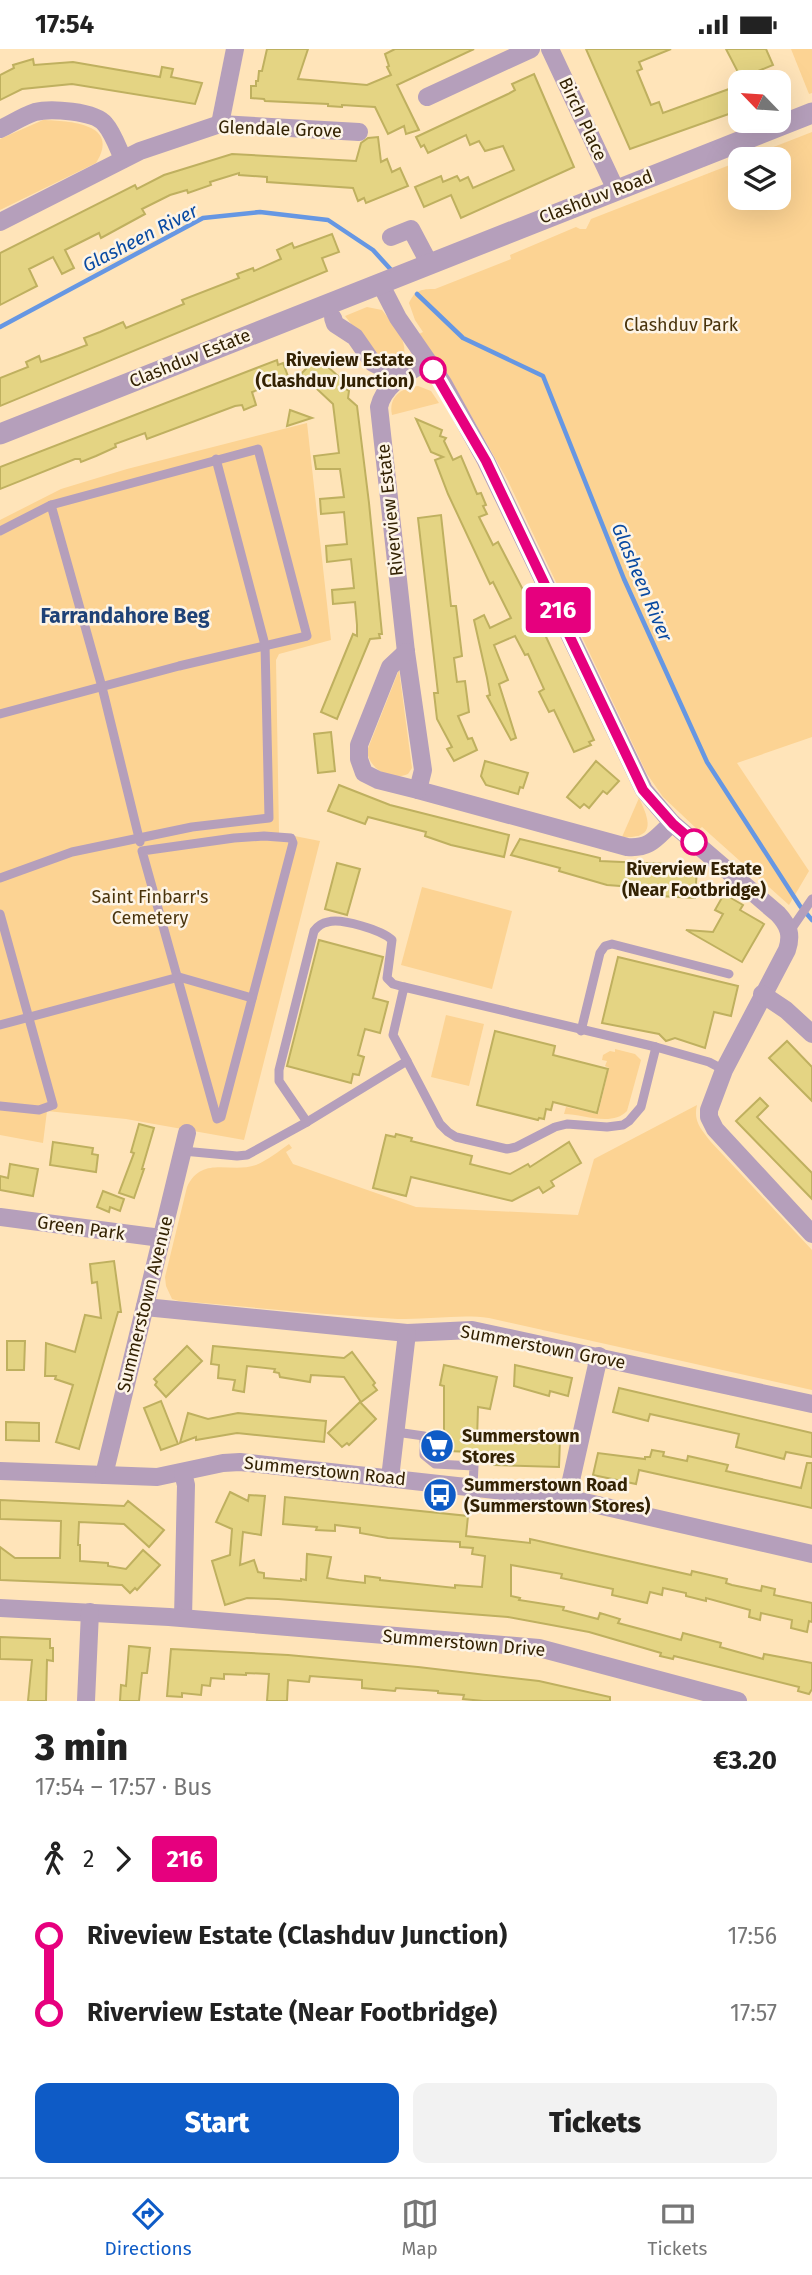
<!DOCTYPE html>
<meta charset="utf-8">
<style>
:root{--surface:#fff;--page:#f2f2f2;--text:#222;--muted:#767676;--line:#e0e0e0;--accent:#0e5bc6}
body{margin:0;font-family:"Fira Sans",sans-serif;background:var(--page);color:var(--text);height:100vh;display:flex;flex-direction:column;font-size:26px;white-space:nowrap}
*{box-sizing:border-box;margin:0}
p{font-size:23px;color:var(--muted)}
.icon{flex:none;width:38px;height:38px;fill:none;stroke:currentColor;stroke-width:2;stroke-linecap:round;stroke-linejoin:round}
.map{position:relative;height:1652px;overflow:hidden}
.panel{display:flex;flex-direction:column;background:var(--surface);flex:1}
.panel>*{flex:none}
.badge{padding:0 14px;border-radius:5px;font-size:24px;line-height:46px}
.needle{width:46px;rotate:295deg}
.fabs{position:absolute;left:728px;top:21px;display:grid;gap:14px}
.fabs a{display:grid;place-items:center;width:63px;height:63px;border-radius:14px;background:var(--surface);box-shadow:0 7px 28px #0002;font-size:35px}
.map>.badge{position:absolute;translate:-50% -50%;box-shadow:0 0 0 4px #fff}
.legs{display:flex;align-items:center;gap:10px;height:77px;padding:0 35px;font-size:23px}
.legs p{margin-inline-start:auto}
.summary{display:flex;align-items:center;justify-content:space-between;height:119px;padding:0 35px}
h1{font-size:38px;font-weight:800;line-height:52px}
.cta{display:flex;gap:14px;margin-top:auto;padding:14px 35px}
.cta a{flex:1;height:80px;border-radius:14px;background:var(--accent);color:#fff;font-size:28px;font-weight:800;line-height:80px;text-align:center}
.cta a+a{background:var(--page);color:var(--text)}
ul{padding:0 35px;list-style:none}
li{display:flex;align-items:center;gap:24px;height:77px;font-size:26px}
li i{display:grid;place-items:center;width:10px;height:100%;margin:0 9px;background:currentColor}
li i::after{content:'';width:18px;height:18px;margin:-9px;border:5px solid;border-radius:50%;background:var(--surface)}
li p{margin-inline-start:auto}
li:first-child i{background:linear-gradient(#0000 50%,currentColor 0)}
li:last-child i{background:linear-gradient(currentColor 50%,#0000 0)}
.status{display:flex;justify-content:space-between;align-items:center;height:49px;padding:0 35px;background:var(--surface);direction:ltr}
.status svg{height:19px;fill:currentColor}
.tabs{display:flex;justify-content:space-around;align-items:center;height:98px;border-top:2px solid var(--line);background:var(--surface);font-size:19px;color:var(--muted)}
.tabs a{display:grid;justify-items:center;gap:4px}
.tabs .selected{color:var(--accent)}
.map>svg:first-child{display:block}
.green{fill:#fcd393}
.lines{fill:none;stroke-linecap:round;stroke-linejoin:round}
.stream{stroke:#6697e3;stroke-width:4.5}
.building{fill:#e4d483;stroke:#bfb05f;stroke-width:2}
.service{stroke:#b59fbb;stroke-width:9}
.minor{stroke:#b59fbb;stroke-width:18}
.tertiary{stroke:#b59fbb;stroke-width:21}
.line-1-casing{stroke:#fff;stroke-width:16}
.line-1{stroke:#e6007e;stroke-width:10}
.stop-1-dot{fill:#fff;stroke:#e6007e;stroke-width:3.5}
.labels{text-anchor:middle;dominant-baseline:central;stroke-width:5;stroke-linejoin:round;paint-order:stroke}
.street-label{font-size:18px;fill:#332203;stroke:#fdf4e6}
.park-label{font-size:18px;fill:#4a340c;stroke:#fdf4e6}
.stop-label{font-size:18px;font-weight:bold;fill:#332203;stroke:#fdf4e6;text-anchor:end}
.poi-label{font-size:18px;font-weight:bold;fill:#332203;stroke:#fdf4e6;text-anchor:start}
.water-label{font-size:19px;font-style:italic;fill:#094aa2;stroke:#fdf4e6}
.quarter-label{font-size:21px;font-weight:bold;fill:#1f4277;stroke:#fdf4e6}
</style>
<div class="status"><b>17:54</b><svg viewBox="0 0 49 12"><path d="M0 12V9h3v3zM5 12V6h3v6zM10 12V3h3v9zM15 12V0h3v12zM26 1h20v11H26zM47 4h2v5h-2z"/></svg></div>
<div class="map">
<svg width="812" height="1652" viewBox="0 0 812 1652">
<rect width="100%" height="100%" fill="#ffe4b9"/>
<g class="green">
<path d="M791,0H812V44L809,45Z"/>
<path d="M43,71C69,72 121,74 96,114L0,161V90Z"/>
<path d="M812,83V688L737,714L809,822L789,856L702,778L698,781L663,748L647,725L508,432L450,329L419,285L423,283L415,271L409,254C415,241 421,240 435,240L511,210L510,206L576,178L580,180H586L591,170L740,112V149H779V110H743Z"/>
<path d="M367,258L382,261C395,278 414,297 399,317L378,309L345,267Z"/>
<path d="M418,337L431,342L439,354L392,366C388,348 401,339 418,337Z"/>
<path d="M307,374L331,591L279,605L276,611L279,784L320,792L244,1091L126,1070L47,1062L43,1094L0,1086V471L61,440L127,420Z"/>
<path d="M399,621L412,719L408,725C391,733 369,720 367,702Z"/>
<path d="M639,749C650,772 656,790 622,788Z"/>
<path d="M422,838L512,862L492,940L401,916Z"/>
<path d="M446,966L484,975L469,1037L431,1028Z"/>
<path d="M615,1000L635,1005L641,1011L627,1062C612,1078 583,1065 564,1065L566,1058L598,1065L609,1019L605,1017L607,1012L602,1011L603,1006L610,1002L615,1003Z"/>
<path d="M697,1056C693,1072 701,1080 711,1093L812,1201V1341L489,1269C458,1265 429,1271 398,1270C325,1266 252,1258 179,1252L172,1250L166,1237L165,1228L187,1138C202,1106 230,1125 256,1116C268,1111 279,1102 289,1095L292,1099L286,1103L293,1115L416,1158L578,1166L594,1110Z"/>
</g>
<g class="lines">
<g class="stream">
<path d="M417,245L463,289L543,327L624,530L707,713L800,857L812,871"/>
<path d="M0,278L203,169L260,163L328,171L373,201L393,223"/>
</g>
</g>
<g class="building">
<path d="M267,0H308L298,30L367,36L391,26L387,18L389,17L385,5L395,0H474L397,36L419,81L406,85L404,77L388,85L375,58L342,56V58L328,57V55L265,52L264,50L251,49V37H256V32H258L259,22H262Z"/>
<path d="M586,0H671L639,13L642,20L637,22L651,56L659,53L663,64L740,36V61L630,100Z"/>
<path d="M726,0H766L773,16L741,29Z"/>
<path d="M33,10L34,16L73,13L160,28L162,18L173,20L171,28L202,34L195,55L72,35L22,40L0,51V26L14,19L13,16Z"/>
<path d="M534,25L574,118L461,169L451,146L424,158L415,138L441,127L443,133L457,127L460,132L468,128L473,139L514,121L503,97L485,102L479,92L470,96L466,86L428,104L424,96L421,98L416,88L508,45L515,41L512,35Z"/>
<path d="M378,88L381,113L387,110L392,123L400,119L408,137L366,154L364,149L358,152L353,139L267,133V128L239,126V124L210,133L211,136L188,144L187,141L170,146L142,160L145,165L101,189L99,184L65,201L74,219L62,225L53,208L29,220L37,237L0,256V204L135,136L137,140L164,126L232,105L356,112L361,94L368,89Z"/>
<path d="M332,185L339,203L322,209L327,222L0,357V329L28,318L26,313L39,307L41,313L58,307L87,296L84,289L100,283L123,273L126,279L184,255L182,251L239,229L237,225L253,219L254,222L281,210L277,201L292,194L294,199Z"/>
<path d="M317,308L349,337L346,340L349,342L348,349L357,357L369,454L382,585H379L380,589L370,590L337,670L321,663L353,585L357,587V576L355,553L333,555L332,541L354,539L351,510L327,513L326,497L347,495L344,463L321,465L320,450L344,448L340,420H316L314,407L339,404L333,355L301,325Z"/>
<path d="M277,311L278,316L283,314L289,330L252,343L256,356L244,361L242,356L235,357L147,390L145,384L115,395L116,398L96,407L81,413L80,410H75L0,440V418Z"/>
<path d="M290,361L312,369L287,377Z"/>
<path d="M416,370L442,381L440,387L446,389L444,392L453,411L461,407L477,445L481,444L486,456L483,457L487,465L479,468L493,496L498,493L534,562L594,691L589,693L591,696L574,703L554,661L549,663L539,643L544,640L528,605L525,606L515,587L494,596L508,631L499,635L516,689L511,691L487,647L490,646L487,629L474,571L484,566L490,579L511,569L493,533L490,535L448,445L435,411L443,408L431,403Z"/>
<path d="M441,466L451,557H456L462,607L454,609L457,633L465,632L469,663L458,667L468,690L472,689L477,701L454,712L447,700L452,698L437,670L434,644H438L418,469Z"/>
<path d="M331,683L335,722L318,724L314,685Z"/>
<path d="M485,712L528,724L523,739L520,738L518,745L486,736L481,727Z"/>
<path d="M596,712L619,732L607,745L603,742L589,759L584,755L580,759L567,748Z"/>
<path d="M339,736L390,756L509,786L504,808L451,796L425,787L426,783L368,768L365,775L328,762Z"/>
<path d="M520,790L600,809V812L690,816V820H697L695,849L659,847L660,840L607,836L559,822L560,819L511,806Z"/>
<path d="M337,814L360,820L347,866L325,860Z"/>
<path d="M724,845L743,856L740,861L764,875L742,913L686,881L713,883L723,865L715,861Z"/>
<path d="M319,891L383,908L373,949L388,953L380,984L365,980L358,1006L364,1008L359,1026L353,1025L351,1034L287,1017Z"/>
<path d="M618,908L738,937L731,967L714,963L705,999L675,989L666,992L659,985L602,974Z"/>
<path d="M495,982L555,997L553,1006L608,1020L597,1064L553,1053L551,1061L546,1060L544,1070L539,1069L538,1071L477,1056Z"/>
<path d="M787,992L812,1018V1052L769,1009Z"/>
<path d="M760,1049L768,1057L757,1068L812,1124V1150L736,1072Z"/>
<path d="M139,1075L154,1079L142,1120H144L134,1149L119,1144L134,1104L131,1103Z"/>
<path d="M396,1085L412,1089L411,1092L472,1107L470,1115L510,1125L528,1115L530,1118L569,1093L581,1114L551,1132L554,1137L543,1144L539,1138L512,1152L411,1128L406,1147L373,1139L386,1086L395,1088Z"/>
<path d="M53,1093L93,1099L92,1105L98,1106L96,1123L50,1116Z"/>
<path d="M10,1115L38,1120L33,1147L0,1141V1127L8,1129Z"/>
<path d="M103,1142L124,1150L120,1162L110,1158L109,1163L97,1158Z"/>
<path d="M114,1212L121,1263H118L79,1400L56,1393L73,1336L55,1330L56,1327H45L46,1294L75,1303L85,1266L101,1269L97,1233L92,1234L90,1215Z"/>
<path d="M7,1292H25L24,1321H7Z"/>
<path d="M187,1297L202,1312L166,1348L155,1336L157,1333L154,1330Z"/>
<path d="M213,1297L344,1309L352,1303L375,1334L373,1336L377,1341L361,1353L344,1328L311,1326L310,1333L280,1328L279,1324L274,1323L275,1320L247,1317L244,1343L233,1341L235,1331L218,1329L219,1316L211,1315Z"/>
<path d="M444,1316L497,1328L490,1360L478,1358L477,1391L511,1392V1388L560,1390L559,1418L494,1416V1404L448,1402L444,1398V1337L440,1336Z"/>
<path d="M515,1316L572,1329L568,1347L550,1342L549,1347L514,1337Z"/>
<path d="M619,1339L812,1384V1408L786,1403L784,1410L736,1398L739,1385L650,1365L648,1372L613,1363Z"/>
<path d="M161,1352L178,1395L161,1401L144,1359Z"/>
<path d="M360,1353L376,1370L349,1396L347,1394L342,1398L328,1384Z"/>
<path d="M188,1364L208,1370L238,1364L326,1372L324,1393L237,1384L196,1391V1388L180,1394Z"/>
<path d="M6,1373L39,1374V1392L6,1391Z"/>
<path d="M652,1401L664,1403L663,1407L687,1412L688,1407L728,1416L726,1422L801,1439L807,1414H812V1459L639,1421L636,1435L593,1426L598,1404L645,1410V1408H650Z"/>
<path d="M230,1443L248,1452L249,1446L265,1447L261,1486L243,1483L240,1516L254,1511L258,1523L264,1524V1529L301,1532V1530L306,1531L307,1505L331,1508L327,1529L339,1531L365,1534V1527L380,1529V1531L455,1539V1536L482,1538L485,1507L472,1505L473,1499L460,1498V1493L388,1489L360,1484V1479L335,1476V1482L316,1481L317,1478L283,1475L285,1448L468,1467L466,1487L530,1494V1490L691,1526L692,1522L727,1530L726,1534L732,1536L761,1542L762,1537L775,1540L774,1546L812,1554V1573L809,1572L807,1583L791,1579L792,1571L761,1564L760,1571L749,1568L750,1561L706,1549V1552L686,1547V1544L663,1539L662,1546L650,1543L647,1554L612,1546L613,1540L561,1529L562,1525L511,1516V1547L520,1549L519,1551L564,1558L563,1561L598,1570L600,1564L620,1570L618,1574L648,1582L681,1591L683,1584L721,1594L720,1598L763,1610L764,1605L812,1614V1640L809,1645L798,1642L799,1638L674,1607L673,1610L660,1607L661,1604L589,1583L508,1568L278,1550L247,1549L225,1556L212,1512L230,1506L232,1480L216,1473Z"/>
<path d="M0,1451L124,1457L128,1452L164,1481L149,1498L124,1475L79,1473L78,1496H80V1512L108,1514V1517L126,1520L143,1501L160,1516L137,1541L135,1539L130,1544L122,1536L0,1531V1498L15,1509H60L61,1472L0,1470Z"/>
<path d="M0,1588L50,1590V1599H53V1612L47,1611L46,1652H28L32,1611L0,1610Z"/>
<path d="M129,1597L150,1599L147,1624H142L139,1652H120L121,1636L126,1637Z"/>
<path d="M171,1600L288,1606L418,1618L539,1632L610,1648V1652H483L463,1650L464,1646L438,1644V1642L396,1639L395,1642L362,1639V1631L310,1627L309,1633L288,1631L287,1652H267L269,1625L246,1624V1626L224,1625V1630L211,1629L210,1637L202,1636L201,1646L182,1644V1648L167,1647Z"/>
</g>
<g class="lines">
<g class="service">
<path d="M51,456L102,638L140,793"/>
<path d="M0,482L51,456L258,400L307,587L179,617L0,665"/>
<path d="M264,787L291,789L293,794L221,1068L217,1070L142,802L234,789Z"/>
<path d="M0,829L72,803L192,778L269,769L265,596L216,410"/>
<path d="M0,865L53,1056L39,1061L0,1057"/>
<path d="M790,882L812,850"/>
<path d="M0,976L179,928L252,949"/>
<path d="M581,982L600,904L605,897L612,895L729,925"/>
<path d="M407,1012L393,986L404,938L656,998L709,1013L724,1021"/>
<path d="M307,1073L279,1032V1021L314,882C317,878 322,874 328,873C341,869 382,881 392,891L387,929L393,935L404,938"/>
<path d="M183,1102L237,1107L247,1106L307,1073L407,1012L440,1075L448,1083L456,1088L507,1100L516,1098L555,1078L567,1075L607,1078L623,1076L629,1072L641,1058L656,998"/>
<path d="M396,1383L424,1387V1406L435,1415L474,1417L473,1438"/>
</g>
<g class="minor">
<path d="M550,0L616,141"/>
<path d="M427,48L531,0"/>
<path d="M220,75L235,0"/>
<path d="M0,80C11,75 23,67 35,63C50,59 95,62 105,75C113,84 118,99 123,110"/>
<path d="M0,173L140,102L220,75L359,83"/>
<path d="M391,188L411,180L429,214"/>
<path d="M380,234L398,269L443,334L486,412L644,741L672,774L778,865C789,877 792,886 787,901L724,1021L709,1061V1068L715,1080L812,1185"/>
<path d="M333,269L335,275L355,288L373,314L401,328"/>
<path d="M427,312C408,324 384,335 379,358L406,603L423,721L418,741L627,798C650,800 656,789 672,774"/>
<path d="M406,603L390,618L359,696V710L364,724L378,731L418,741"/>
<path d="M762,945L786,961L812,985"/>
<path d="M0,1168L161,1189"/>
<path d="M145,1258L407,1284L472,1281L812,1355"/>
<path d="M0,1422L157,1428L223,1414L240,1413L567,1449L812,1505"/>
<path d="M183,1424L186,1436L183,1569"/>
<path d="M104,1426L187,1084"/>
<path d="M390,1429L407,1284"/>
<path d="M567,1449L599,1307"/>
<path d="M0,1559L169,1568L539,1599L738,1652"/>
<path d="M86,1652L90,1563"/>
</g>
<path class="tertiary" d="M0,385L812,64"/>
</g>
<g class="lines">
<g class="line-1-casing">
<path id="line-1" d="M433,321L486,412L643,741L673,775L694,793"/>
</g>
<use href="#line-1" class="line-1"/>
</g>
<defs>
<g id="supermarket-disc" transform="scale(1.75)"><circle r="9.5" fill="#0e5bc6" stroke="#fdf4e6"/><path d="M-6-5.5h2.5l.6 2H6L4.5 2H-2.5L-4.4-4H-6ZM-1.5 3.2a1.3 1.3 0 1 0 .1 0ZM3 3.2a1.3 1.3 0 1 0 .1 0Z" fill="#fff"/></g>
<g id="bus-disc" transform="scale(1.75)"><circle r="9.5" fill="#0e5bc6" stroke="#fdf4e6"/><path d="M-5-6H5V4H4V6H2V4H-2V6H-4V4H-5ZM-3.5-4V0h7V-4ZM-3.5 1.2v1.5H-2V1.2ZM2 1.2v1.5H3.5V1.2Z" fill="#fff"/></g>
</defs>
<g fill-rule="evenodd">
<use href="#supermarket-disc" x="437" y="1397"/>
<use href="#bus-disc" x="440" y="1446"/>
</g>
<g class="stop-1-dot">
<circle cx="433" cy="321" r="12"/>
<circle cx="694" cy="793" r="12"/>
</g>
<g class="labels">
<g class="street-label">
<text transform="translate(583 70) rotate(65)">Birch Place</text>
<text transform="translate(280 80) rotate(2)">Glendale Grove</text>
<text transform="translate(596 148) rotate(-21)">Clashduv Road</text>
<text transform="translate(190 309) rotate(-22)">Clashduv Estate</text>
<text transform="translate(390 461) rotate(-96)">Riverview Estate</text>
<text transform="translate(81 1179) rotate(8)">Green Park</text>
<text transform="translate(145 1255) rotate(-76)">Summerstown Avenue</text>
<text transform="translate(543 1298) rotate(11)">Summerstown Grove</text>
<text transform="translate(325 1422) rotate(6)">Summerstown Road</text>
<text transform="translate(464 1594) rotate(5)">Summerstown Drive</text>
</g>
<g class="park-label">
<text x="681" y="276">Clashduv Park</text>
<text x="150" y="848">Saint Finbarr's<tspan x="150" dy="21">Cemetery</tspan></text>
</g>
<g class="stop-label">
<text x="414" y="311">Riveview Estate<tspan x="414" dy="21">(Clashduv Junction)</tspan></text>
<text x="694" y="820" text-anchor="middle">Riverview Estate<tspan x="694" dy="21">(Near Footbridge)</tspan></text>
</g>
<g class="poi-label">
<text x="462" y="1387">Summerstown<tspan x="462" dy="21">Stores</tspan></text>
<text x="464" y="1436">Summerstown Road<tspan x="464" dy="21">(Summerstown Stores)</tspan></text>
</g>
<g class="water-label">
<text transform="translate(140 189) rotate(-27)">Glasheen River</text>
<text transform="translate(642 533) rotate(67)">Glasheen River</text>
</g>
<g class="quarter-label">
<text x="125" y="567">Farrandahore Beg</text>
</g>
</g>
</svg>
<div class="fabs">
<a><svg class="needle" viewBox="-14 -14 28 28"><path d="M0-13l5 13h-10z" fill="#e53935"/><path d="M0 13l5-13h-10z" fill="#767676"/></svg></a>
<a><svg class="icon" aria-label="layers" viewBox="0 0 24 24"><path d="M12 4l9 5-9 5-9-5zM3 14l9 5 9-5"/></svg></a>
</div>
<b class="badge" style="left:558px;top:561px;background:#e6007e;color:#fff">216</b>
</div>
<section class="panel">
<div class="summary"><div><h1>3 min</h1><p>17:54 – 17:57 · Bus</p></div><b>€3.20</b></div>
<div class="legs"><svg class="icon" aria-label="walk" viewBox="0 0 24 24"><circle cx="13" cy="4" r="2"/><path d="M13 8l-2 6 4 7M11 14l-3 7M7 12l3-4h3l4 4"/></svg>2<svg class="icon" aria-label="forward" viewBox="0 0 24 24"><path d="M9 5l7 7-7 7"/></svg><b class="badge" style="background:#e6007e;color:#fff">216</b></div>
<ul>
<li><i style="color:#e6007e"></i><b>Riveview Estate (Clashduv Junction)</b><p>17:56</p></li>
<li><i style="color:#e6007e"></i><b>Riverview Estate (Near Footbridge)</b><p>17:57</p></li>
</ul>
<div class="cta"><a>Start</a><a>Tickets</a></div>
</section>
<nav class="tabs">
<a class="selected"><svg class="icon" aria-label="directions" viewBox="0 0 24 24"><path d="M12 3l9 9-9 9-9-9zM9 14v-3h6M13 9l2 2-2 2"/></svg>Directions</a>
<a><svg class="icon" aria-label="map" viewBox="0 0 24 24"><path d="M3 6l6-2 6 2 6-2v14l-6 2-6-2-6 2zM9 4v14M15 6v14"/></svg>Map</a>
<a><svg class="icon" aria-label="tickets" viewBox="0 0 24 24"><path d="M3 7h18v10H3zM15 7v10"/></svg>Tickets</a>
</nav>
